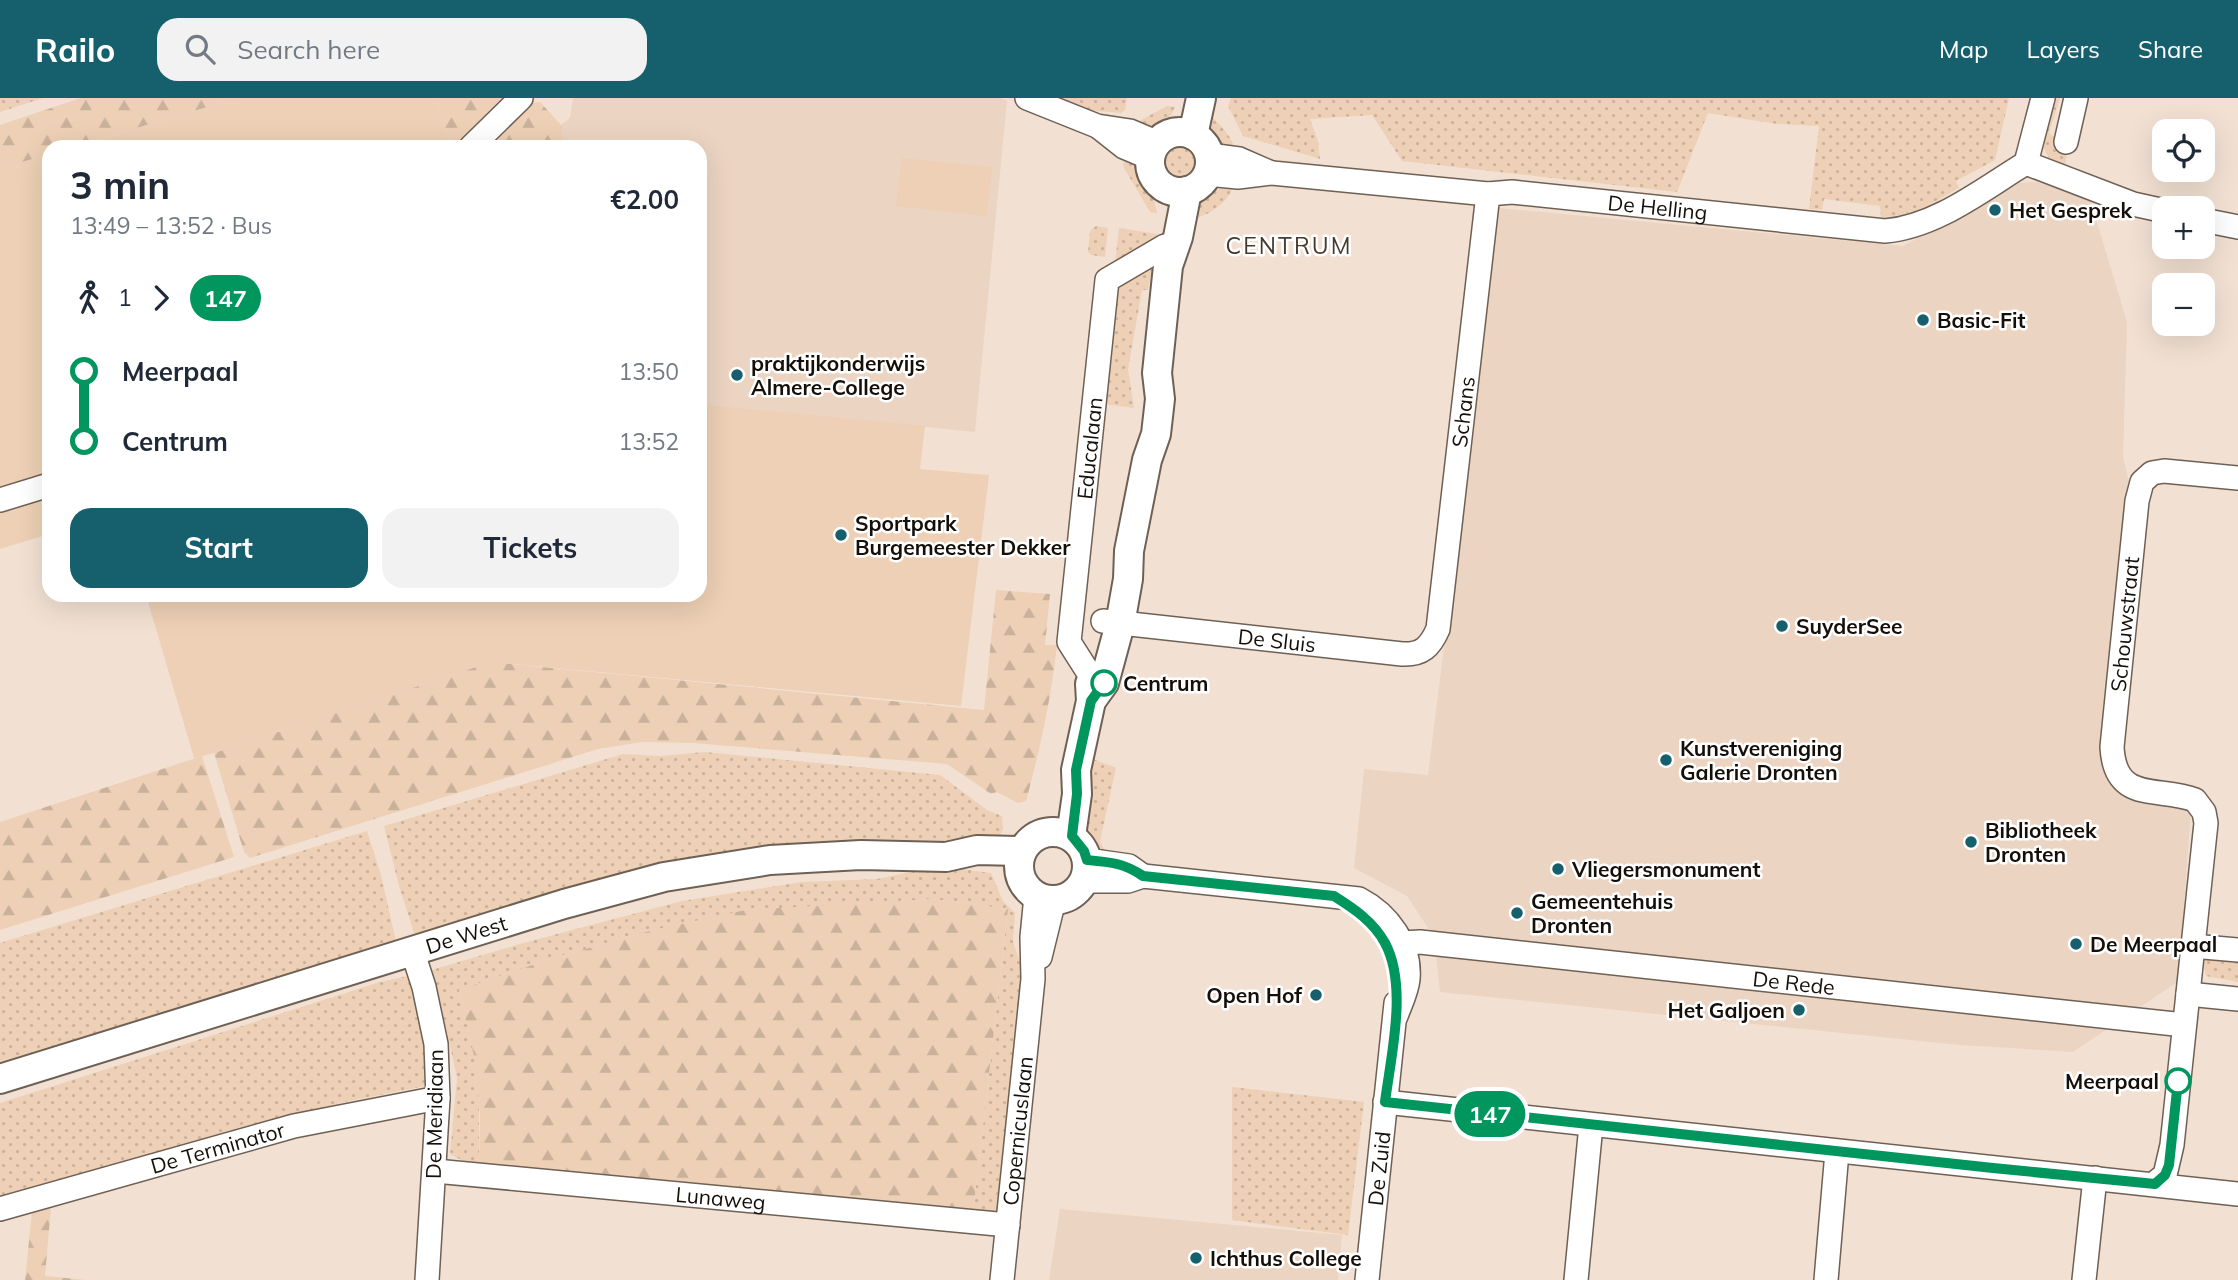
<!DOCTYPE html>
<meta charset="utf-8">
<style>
:root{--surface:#fff;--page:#f2f2f3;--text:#1f2937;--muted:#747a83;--accent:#16606e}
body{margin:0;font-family:Mulish,sans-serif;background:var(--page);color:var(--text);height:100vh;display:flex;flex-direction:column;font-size:26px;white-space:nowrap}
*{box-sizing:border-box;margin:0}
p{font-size:23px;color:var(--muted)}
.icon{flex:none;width:38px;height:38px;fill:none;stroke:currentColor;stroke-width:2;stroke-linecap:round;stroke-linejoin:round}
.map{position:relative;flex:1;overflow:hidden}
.details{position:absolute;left:42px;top:42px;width:665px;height:462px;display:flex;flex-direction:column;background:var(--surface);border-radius:21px;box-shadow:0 7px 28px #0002}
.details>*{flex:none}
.badge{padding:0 14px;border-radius:23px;font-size:24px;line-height:46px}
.tools{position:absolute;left:2152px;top:21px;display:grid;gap:14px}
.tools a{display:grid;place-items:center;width:63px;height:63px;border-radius:14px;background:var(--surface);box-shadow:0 7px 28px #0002;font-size:35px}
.map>.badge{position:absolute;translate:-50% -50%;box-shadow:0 0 0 4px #fff}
.legs{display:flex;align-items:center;gap:10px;height:77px;padding:0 28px;font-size:23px}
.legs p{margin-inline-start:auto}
.headline{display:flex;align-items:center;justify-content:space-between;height:119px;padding:0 28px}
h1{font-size:38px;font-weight:700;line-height:52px}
.action{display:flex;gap:14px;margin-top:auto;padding:14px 28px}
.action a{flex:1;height:80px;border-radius:21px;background:var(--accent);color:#fff;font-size:28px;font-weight:700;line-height:80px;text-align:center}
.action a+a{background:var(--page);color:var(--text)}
ul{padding:0 28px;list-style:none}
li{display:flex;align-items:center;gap:24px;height:70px;font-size:26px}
li i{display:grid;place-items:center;width:10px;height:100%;margin:0 9px;background:currentColor}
li i::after{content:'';width:18px;height:18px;margin:-9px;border:5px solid;border-radius:50%;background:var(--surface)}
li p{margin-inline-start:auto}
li:first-child i{background:linear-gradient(#0000 50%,currentColor 0)}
li:last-child i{background:linear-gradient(currentColor 50%,#0000 0)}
header{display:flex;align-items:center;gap:42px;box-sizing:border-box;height:98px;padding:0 35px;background:var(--accent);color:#fff}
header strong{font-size:33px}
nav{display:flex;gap:38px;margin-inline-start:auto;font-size:24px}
.search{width:490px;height:63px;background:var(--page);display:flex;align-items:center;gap:18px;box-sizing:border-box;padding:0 24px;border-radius:21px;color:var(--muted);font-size:26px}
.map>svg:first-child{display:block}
.built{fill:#ebd4c1}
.grass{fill:url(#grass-dots)}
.forest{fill:url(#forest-firs)}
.garden{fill:#edd0b5}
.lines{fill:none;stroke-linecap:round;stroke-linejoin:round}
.minor-casing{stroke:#6e6054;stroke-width:26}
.major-casing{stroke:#6e6054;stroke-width:32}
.minor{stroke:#fff;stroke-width:23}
.major{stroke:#fff;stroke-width:28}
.line-1-casing{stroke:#fff;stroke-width:16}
.line-1{stroke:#00965e;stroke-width:10}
.poi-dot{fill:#16606e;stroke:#fff;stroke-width:2.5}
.stop-1-dot{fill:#fff;stroke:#00965e;stroke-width:3.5}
.labels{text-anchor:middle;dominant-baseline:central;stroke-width:5;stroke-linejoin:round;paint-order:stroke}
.street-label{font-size:21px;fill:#150f0a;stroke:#fff}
.poi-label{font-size:21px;font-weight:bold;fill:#150f0a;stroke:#fff;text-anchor:start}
.stop-label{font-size:21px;font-weight:bold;fill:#150f0a;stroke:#fff;text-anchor:start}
.neighbourhood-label{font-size:23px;letter-spacing:2px;fill:#473b2f;stroke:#fff}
</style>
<header>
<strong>Railo</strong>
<div class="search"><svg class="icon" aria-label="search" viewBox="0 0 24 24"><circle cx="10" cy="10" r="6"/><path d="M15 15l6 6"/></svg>Search here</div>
<nav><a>Map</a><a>Layers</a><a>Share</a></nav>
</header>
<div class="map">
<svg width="2238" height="1182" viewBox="0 0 2238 1182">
<defs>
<pattern id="grass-dots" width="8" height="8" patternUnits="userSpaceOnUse" patternTransform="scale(1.75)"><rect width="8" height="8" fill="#edd0b5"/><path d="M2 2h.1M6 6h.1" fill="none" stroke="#cab19a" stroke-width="1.8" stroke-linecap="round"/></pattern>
<pattern id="forest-firs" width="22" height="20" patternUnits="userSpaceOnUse" patternTransform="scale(1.75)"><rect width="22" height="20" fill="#edd0b5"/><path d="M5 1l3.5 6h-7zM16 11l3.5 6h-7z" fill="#cab19a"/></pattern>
</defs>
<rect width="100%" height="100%" fill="#f2e1d3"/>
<g class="built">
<path d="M573,0H1000L1007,3L975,334L700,306V49H565L561,27L570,20Z"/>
<path d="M2036,84L2083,98L2091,104L2127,224L2123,360L2131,391L2105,664L2191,710L2179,883L2073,954L1960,947L1440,894L1434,839L1407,798L1354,770L1364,671L1428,677L1499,110L1903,148L2019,85Z"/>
<path d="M1060,1111L1342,1137L1338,1182H1049Z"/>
</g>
<g class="grass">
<path d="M0,0H43L0,14Z"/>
<path d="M1056,0H1126L1127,2L1125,12L1121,15L1086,12Z"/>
<path d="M1231,0H2009L1995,62L1956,83L1959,90C1933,105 1911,119 1881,119L1880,108L1824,101L1822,112L1809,111L1819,28L1777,26L1708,15L1677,94L1402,63L1372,17L1310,21L1318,43L1320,61L1243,38L1228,8Z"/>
<path d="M2052,0H2060L2049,35L2068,50L2065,68L2051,64L2041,45Z"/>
<path d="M1167,8L1175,9C1168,26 1157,34 1138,31L1141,22Z"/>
<path d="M1211,18C1222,28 1233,39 1236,56C1217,46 1206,41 1211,18Z"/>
<circle cx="1181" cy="64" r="17"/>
<path d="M1127,57C1139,70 1155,99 1157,115L1150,114L1124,70L1123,66Z"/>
<path d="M1233,87C1230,103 1211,116 1196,120C1199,93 1211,95 1233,87Z"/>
<path d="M1096,128L1108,130L1105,159L1091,157L1088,154L1090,133Z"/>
<path d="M1119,130L1157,136V143L1115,166Z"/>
<path d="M1154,160L1148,192H1142L1128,271L1134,310L1103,306L1115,191Z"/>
<path d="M705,654L940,677L987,712L1002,718L1003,731L996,745L831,748L436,833L414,835L399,788L384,728L623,656L660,658Z"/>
<path d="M1093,661L1116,670L1100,743L1107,757C1069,736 1090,696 1093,661Z"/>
<path d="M367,733L381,777L396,844L0,965V845Z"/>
<path d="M939,768L991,775L1003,803L1015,815L1013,844L1022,870L1024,883L1000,1117L973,1114L1008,811L932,801L746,813L653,832L550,861L459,892L476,966L479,996V1065L465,1064L450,1056L457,980L446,929L428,873L527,844L682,803L802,784L877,781Z"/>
<path d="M2204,857L2238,860V884L2206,878L2203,866Z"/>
<path d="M408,878L424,933L430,987L340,1005L0,1102V1005L380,884Z"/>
<path d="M1232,989L1364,1004L1348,1137L1232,1122Z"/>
</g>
<g class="forest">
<path d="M81,0H238L73,49H49V56L0,71V27Z"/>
<path d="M435,0H507C488,15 470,29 457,49H452Z"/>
<path d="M540,4L561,27L565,49H479L525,6Z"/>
<path d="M996,492L1050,496L1045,547H1057C1051,601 1040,652 1026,703L1018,705L997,694L991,696L947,666L693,645L643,644L598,651L250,760L244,754L214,655L491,564L984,612Z"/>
<path d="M202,658L234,759L0,832V724Z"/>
<path d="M932,801L1008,811L973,1114L479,1065L480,1018L476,967L459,892L550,861L653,832L746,812Z"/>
<path d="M51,1109L45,1178L86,1182H25L32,1114Z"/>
</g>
<g class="garden">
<path d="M238,0H435L452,49H73Z"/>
<path d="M49,56V436L0,451V71Z"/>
<path d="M902,60L992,69L986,118L896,108Z"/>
<path d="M700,306L925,328L920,371L989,377L961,608L491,564L214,655L194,660L146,497H700Z"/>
</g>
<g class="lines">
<g class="minor-casing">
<g id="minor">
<path d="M1027,0L1097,28L1130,33L1156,44"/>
<path d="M1100,30L1124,49L1150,60"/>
<path d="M2066,44L2076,0"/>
<path d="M471,49L521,0"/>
<path d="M1209,57L1239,61L1269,74"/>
<path d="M2026,65L2133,106L2165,113"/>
<path d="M2026,65L2043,0"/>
<path id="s1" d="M1207,76L1238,79L1272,75L1488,96L1512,94L1885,133C1936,129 1983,91 2026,65"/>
<path d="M2203,122L2238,129"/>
<path d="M0,402L49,387"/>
<path id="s2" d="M1103,523L1402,556C1422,557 1430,549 1438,531L1488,96"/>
<path id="s3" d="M1090,577L1069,544L1107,182L1165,148"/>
<path d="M1087,762L1129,768L1143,778"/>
<path d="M1084,783H1128L1143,778L1359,801C1388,816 1411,847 1408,881C1407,893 1400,907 1396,918"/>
<path id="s4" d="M1402,845L1420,844L2184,927"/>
<path d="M2192,848L2238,852"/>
<path d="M412,852L424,889L436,946L438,1000L427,1182"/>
<path d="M1040,859L1054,802"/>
<path d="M2188,896L2238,901"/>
<path d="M1385,1004L2238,1096"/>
<path id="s5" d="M435,1073L1008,1127"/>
<path id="s6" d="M2155,1085L2165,1077L2172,1047L2206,725L2204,714L2195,702C2158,688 2115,706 2112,649L2137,403L2142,384L2152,375L2164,373L2238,380"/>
<path id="s7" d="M0,1111L294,1028L438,1000"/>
<path id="s8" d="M1002,1182L1033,881L1032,839L1036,798"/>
<path id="s9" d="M1367,1182L1396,905"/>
<path d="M1576,1182L1591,1027"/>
<path d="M1826,1182L1837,1054"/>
<path d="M2084,1182L2095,1080"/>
</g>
</g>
<g class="major-casing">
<g id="major">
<circle cx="1180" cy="64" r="30"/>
<path d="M1193,37L1201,0"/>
<path d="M1091,603L1104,585L1120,526L1128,481L1129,453L1147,362L1156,336L1160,301L1157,275L1168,168L1178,139L1187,93"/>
<circle cx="1053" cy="768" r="34"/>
<path d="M1071,738L1077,696L1076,672L1091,603L1090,586"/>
<path id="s10" d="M0,981L564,806L664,779L770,762L861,757L946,759L977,752L1022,753"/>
</g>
</g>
<use href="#minor" class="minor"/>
<use href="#major" class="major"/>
</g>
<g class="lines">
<g class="line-1-casing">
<path id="line-1" d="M1104,585L1091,603L1076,672L1077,696L1072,738L1084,753L1087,762C1110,764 1124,765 1143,778L1334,798C1353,810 1373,823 1385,845C1408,888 1391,957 1385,1004L1993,1070L2155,1086L2165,1077L2169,1067L2178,983"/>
</g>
<use href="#line-1" class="line-1"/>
</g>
<g class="poi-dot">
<circle cx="1995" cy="112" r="7"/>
<circle cx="1923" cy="222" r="7"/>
<circle cx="737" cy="277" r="7"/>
<circle cx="841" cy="437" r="7"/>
<circle cx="1782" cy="528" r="7"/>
<circle cx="1666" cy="662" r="7"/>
<circle cx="1971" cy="744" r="7"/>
<circle cx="1558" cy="771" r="7"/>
<circle cx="1517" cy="815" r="7"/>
<circle cx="2076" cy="846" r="7"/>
<circle cx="1316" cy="897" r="7"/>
<circle cx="1799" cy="912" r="7"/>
<circle cx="1196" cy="1160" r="7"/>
</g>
<g class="stop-1-dot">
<circle cx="1104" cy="585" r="12"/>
<circle cx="2178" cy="983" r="12"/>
</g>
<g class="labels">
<g class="street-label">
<text stroke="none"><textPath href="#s1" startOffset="453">De Helling</textPath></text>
<text stroke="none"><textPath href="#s2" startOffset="567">Schans</textPath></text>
<text stroke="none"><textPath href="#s3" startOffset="234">Educalaan</textPath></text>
<text stroke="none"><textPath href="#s6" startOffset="628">Schouwstraat</textPath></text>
<text stroke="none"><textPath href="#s2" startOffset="175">De Sluis</textPath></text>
<text stroke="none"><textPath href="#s10" startOffset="488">De West</textPath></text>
<text stroke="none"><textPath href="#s4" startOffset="394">De Rede</textPath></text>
<text transform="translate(434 1016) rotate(-89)">De Meridiaan</text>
<text stroke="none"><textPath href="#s8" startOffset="150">Copernicuslaan</textPath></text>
<text stroke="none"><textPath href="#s7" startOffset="226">De Terminator</textPath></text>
<text stroke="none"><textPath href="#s9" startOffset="112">De Zuid</textPath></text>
<text stroke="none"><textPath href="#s5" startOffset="287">Lunaweg</textPath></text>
</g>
<g class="poi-label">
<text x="2009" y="112">Het Gesprek</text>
<text x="1937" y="222">Basic-Fit</text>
<text x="751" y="265">praktijkonderwijs<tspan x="751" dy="24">Almere-College</tspan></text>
<text x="855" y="425">Sportpark<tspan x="855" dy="24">Burgemeester Dekker</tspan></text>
<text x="1796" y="528">SuyderSee</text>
<text x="1680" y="650">Kunstvereniging<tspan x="1680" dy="24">Galerie Dronten</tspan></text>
<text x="1985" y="732">Bibliotheek<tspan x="1985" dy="24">Dronten</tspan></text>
<text x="1572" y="771">Vliegersmonument</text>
<text x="1531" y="803">Gemeentehuis<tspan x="1531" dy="24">Dronten</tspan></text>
<text x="2090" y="846">De Meerpaal</text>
<text x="1302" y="897" text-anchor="end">Open Hof</text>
<text x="1785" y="912" text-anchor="end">Het Galjoen</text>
<text x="1210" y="1160">Ichthus College</text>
</g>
<g class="stop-label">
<text x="1123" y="585">Centrum</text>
<text x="2159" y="983" text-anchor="end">Meerpaal</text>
</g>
<g class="neighbourhood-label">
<text x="1289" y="147">CENTRUM</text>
</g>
</g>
</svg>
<div class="tools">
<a><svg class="icon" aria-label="locate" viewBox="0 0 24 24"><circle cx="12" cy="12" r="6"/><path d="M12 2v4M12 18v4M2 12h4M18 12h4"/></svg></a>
<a>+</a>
<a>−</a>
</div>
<b class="badge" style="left:1490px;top:1016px;background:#00965e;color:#fff">147</b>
<section class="details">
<div class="headline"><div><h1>3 min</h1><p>13:49 – 13:52 · Bus</p></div><b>€2.00</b></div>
<div class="legs"><svg class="icon" aria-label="walk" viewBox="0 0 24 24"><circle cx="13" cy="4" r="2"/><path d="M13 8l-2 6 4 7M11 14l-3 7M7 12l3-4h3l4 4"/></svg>1<svg class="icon" aria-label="forward" viewBox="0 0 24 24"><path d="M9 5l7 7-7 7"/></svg><b class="badge" style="background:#00965e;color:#fff">147</b></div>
<ul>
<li><i style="color:#00965e"></i><b>Meerpaal</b><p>13:50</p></li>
<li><i style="color:#00965e"></i><b>Centrum</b><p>13:52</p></li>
</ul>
<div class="action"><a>Start</a><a>Tickets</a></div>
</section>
</div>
